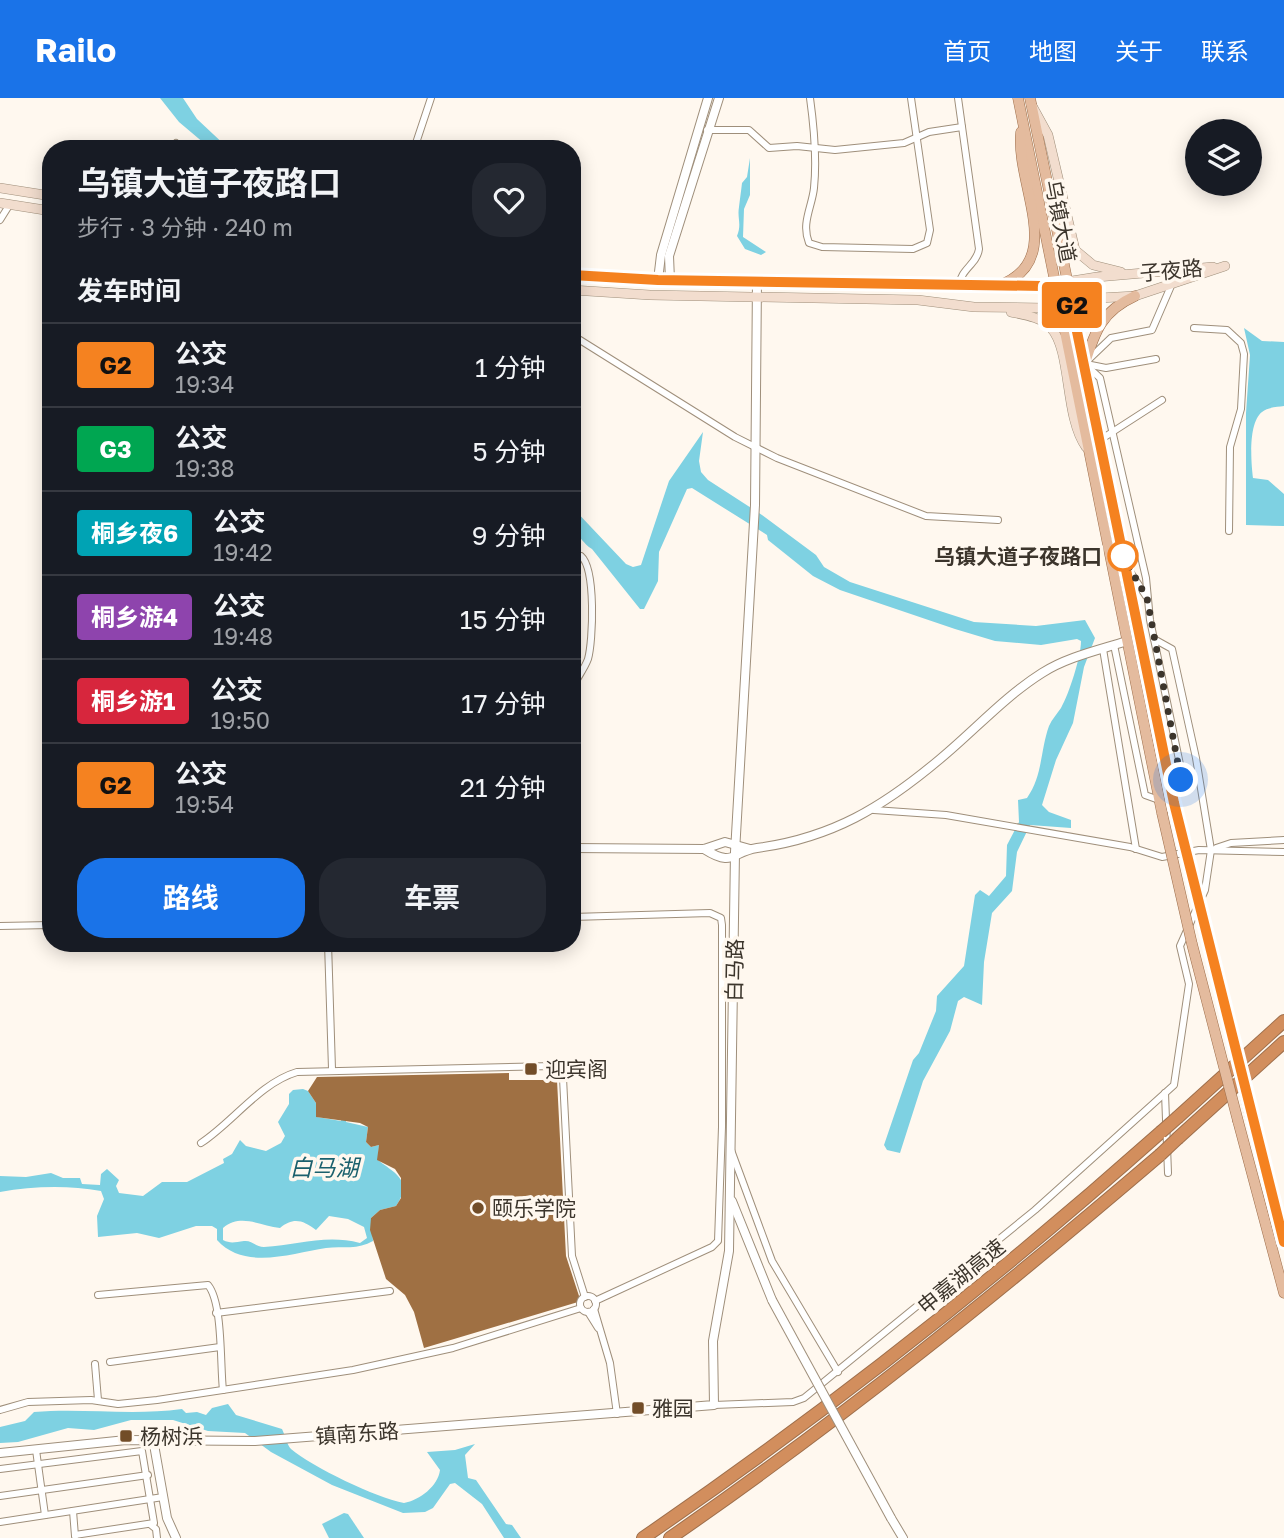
<!DOCTYPE html>
<html lang="zh">
<meta charset="utf-8">
<style>
:root{--surface:#171b24;--page:#242831;--text:#f1f3f6;--muted:#9ea1a6;--line:#363941;--accent:#1a73e8}
body{margin:0;font-family:"Golos Text","Noto Sans SC",sans-serif;background:var(--page);color:var(--text);height:100vh;display:flex;flex-direction:column;font-size:26px;white-space:nowrap}
*{box-sizing:border-box;margin:0}
p{font-size:23px;color:var(--muted)}
.icon{flex:none;width:38px;height:38px;fill:none;stroke:currentColor;stroke-width:2;stroke-linecap:round;stroke-linejoin:round}
.map{position:relative;flex:1;overflow:hidden}
.sheet{position:absolute;left:42px;top:42px;width:539px;height:812px;display:flex;flex-direction:column;background:var(--surface);border-radius:28px;box-shadow:0 4px 18px #0003}
.sheet>*{flex:none}
.badge{padding:0 14px;border-radius:5px;font-size:24px;line-height:46px}
.buttons{position:absolute;left:1185px;top:21px;display:grid;gap:14px}
.buttons a{display:grid;place-items:center;width:77px;height:77px;border-radius:50%;background:var(--surface);box-shadow:0 4px 18px #0003;font-size:35px}
.you{position:absolute;width:35px;height:35px;margin:-18px;border:5px solid #fff;border-radius:50%;background:#1a73e8;box-shadow:0 0 0 10px #1a73e833}
.map>.badge{position:absolute;translate:-50% -50%;box-shadow:0 0 0 4px #fff}
h2{padding:0 35px;font-size:26px;line-height:63px}
.round{display:grid;place-items:center;flex:none;width:74px;height:74px;border-radius:28px;background:var(--page)}
.overview{display:flex;align-items:center;justify-content:space-between;height:119px;padding:0 35px}
h1{font-size:33px;font-weight:700;line-height:52px}
.cta{display:flex;gap:14px;margin-top:auto;padding:14px 35px}
.cta a{flex:1;height:80px;border-radius:28px;background:var(--accent);color:#fff;font-size:28px;font-weight:700;line-height:80px;text-align:center}
.cta a+a{background:var(--page);color:var(--text)}
ul{padding:0;list-style:none}
li{display:flex;align-items:center;gap:21px;height:84px;padding:0 35px;border-top:2px solid var(--line)}
li div{flex:1}
li b{display:block;font-size:26px}
li em{font-style:normal}
li .badge{min-width:77px;font-weight:700;text-align:center}
header{display:flex;align-items:center;gap:42px;box-sizing:border-box;height:98px;padding:0 35px;background:var(--accent);color:#fff}
header strong{font-size:33px}
nav{display:flex;gap:38px;margin-inline-start:auto;font-size:24px}
.map>svg:first-child{display:block}
.water{fill:#7ed1e2;fill-rule:evenodd}
.building{fill:#9f7043}
.lines{fill:none;stroke-linecap:round;stroke-linejoin:round}
.minor-casing{stroke:#9f8f7b;stroke-width:8}
.tertiary-casing{stroke:#9f8f7b;stroke-width:10}
.secondary-casing{stroke:#9f8f7b;stroke-width:10}
.primary-casing{stroke:#9e6f4c;stroke-width:11}
.motorway-casing{stroke:#9e6f4c;stroke-width:14}
.minor{stroke:#fff;stroke-width:6}
.tertiary{stroke:#fff;stroke-width:8}
.secondary{stroke:#f2ddce;stroke-width:9}
.primary{stroke:#e4bb9e;stroke-width:10}
.motorway{stroke:#d28e5d;stroke-width:12}
.tertiary-bridge-casing{stroke:#9f8f7b;stroke-width:10;stroke-linecap:butt}
.primary-bridge-casing{stroke:#9e6f4c;stroke-width:11;stroke-linecap:butt}
.motorway-bridge-casing{stroke:#9e6f4c;stroke-width:14;stroke-linecap:butt}
.tertiary-bridge{stroke:#fff;stroke-width:8}
.primary-bridge{stroke:#e4bb9e;stroke-width:10}
.motorway-bridge{stroke:#d28e5d;stroke-width:12}
.line-casing{stroke:#fff;stroke-width:16}
.line{stroke:#f58220;stroke-width:10}
.walk{stroke:#3c352c;stroke-width:7;stroke-dasharray:0 12.6}
.stop-dot{fill:#fff;stroke:#f58220;stroke-width:3.5}
.poi-dot{fill:#724d28;stroke:#fff8ef;stroke-width:2.5}
.labels{text-anchor:middle;dominant-baseline:central;stroke-width:7;stroke-linejoin:round;paint-order:stroke}
.street-label{font-size:21px;fill:#3c352c;stroke:#fff8ef}
.stop-label{font-size:21px;font-weight:bold;fill:#3c352c;stroke:#fff8ef;text-anchor:end}
.poi-label{font-size:21px;fill:#3c352c;stroke:#fff8ef;text-anchor:start}
.water-label{font-size:23px;font-style:italic;fill:#1b606d;stroke:#fff8ef}
</style>
<header>
<strong>Railo</strong>
<nav><a>首页</a><a>地图</a><a>关于</a><a>联系</a></nav>
</header>
<div class="map">
<svg width="1284" height="1440" viewBox="0 0 1284 1440">
<rect width="100%" height="100%" fill="#fff8ef"/>
<g class="water">
<path d="M160,0H183L197,21L229,51H211L179,24Z"/>
<path d="M750,60V97L744,111L743,139L766,154L761,157L745,151L737,138C742,126 737,120 739,109C740,100 741,94 742,85L747,79Z"/>
<path d="M1244,230L1262,243L1284,244V308C1277,309 1268,309 1262,314C1248,325 1251,364 1253,380L1268,382L1284,396V428L1246,427V315L1250,257Z"/>
<path d="M703,334L699,363L701,374L708,382L762,417L816,457L824,469L850,484L974,524L1036,528L1085,522L1095,540L1084,569L1073,625L1056,662L1042,707L1049,714L1071,722V730L1030,727L1017,754L1012,793L992,815L984,864L982,907L964,899L958,903L950,933L923,983L900,1055L887,1052L884,1047L913,962L919,955L936,913L937,898L964,868L975,797L980,792L989,798L1006,778L1007,747L1019,724L1018,702L1027,700C1043,677 1040,653 1049,628C1052,621 1057,616 1061,610C1069,596 1081,559 1081,543L1077,541L1041,547L995,543L955,531L840,492L813,478L768,442L767,437L692,390L687,391L659,454L658,483L644,511H640L592,451C583,446 581,438 572,432V409L626,466L633,469L641,467L669,383Z"/>
<path d="M303,991L308,993L316,1005L317,1019L341,1023V1018L346,1019V1024L368,1029L366,1044L371,1049L379,1047L378,1062C394,1075 414,1082 396,1108L380,1112L371,1120L373,1143C358,1152 343,1148 326,1150C292,1155 245,1173 217,1142V1131L212,1128H196L159,1140L137,1135L98,1139L97,1118L104,1101L101,1093C68,1087 33,1088 0,1094V1078L26,1079L51,1075L63,1080H80L82,1086L100,1087L101,1076L107,1071L119,1082L116,1088L119,1095L143,1098L162,1084H187L224,1065L223,1061L232,1056L240,1042L246,1048L266,1053L281,1045L285,1038L278,1024L289,1006V996L293,992ZM329,1118L348,1121L364,1129L367,1140L360,1145C326,1136 298,1147 264,1149C256,1149 252,1142 244,1143C235,1144 231,1146 223,1142V1130C241,1115 260,1128 280,1130C293,1119 303,1122 316,1132Z"/>
<path d="M228,1306L236,1317L282,1331C285,1337 287,1347 291,1351C312,1369 377,1400 404,1405C420,1402 438,1388 440,1372L427,1354L455,1352L475,1346L465,1357L468,1380L476,1382L506,1426L512,1427L521,1440H504L482,1406L455,1385L450,1386L433,1410L425,1414L403,1415L332,1387L271,1354L245,1335L208,1333L173,1322H131L94,1332L68,1330L18,1344L0,1345V1329L25,1323L34,1314C84,1310 132,1318 182,1311L186,1315L197,1314L206,1317L212,1310Z"/>
<path d="M344,1415L348,1416L364,1440H329L322,1426Z"/>
</g>
<path class="building" d="M509,975V982H554L553,977L557,982L566,1158L579,1198L578,1204L424,1250L414,1214L405,1197L386,1181L370,1132L371,1120L380,1112L396,1108L401,1100V1080L395,1071L377,1062L379,1047L371,1049L366,1044L368,1029L360,1025L316,1019V1005L308,993L317,979Z"/>
<g class="lines">
<g class="minor-casing">
<g id="minor">
<path d="M810,0C814,29 817,61 814,90C812,109 801,125 809,145L822,149L913,151L927,145L930,132L911,0"/>
<path d="M958,0L979,151C977,166 961,171 959,187"/>
<path d="M707,32H749L769,50L797,48L835,52L904,45L929,34L962,29"/>
<path d="M176,45L182,51"/>
<path d="M414,51L431,0"/>
<path d="M0,122L10,106"/>
<path d="M1194,230L1227,232L1241,245L1244,256L1241,311L1230,349L1229,433"/>
<path d="M572,237L735,339L777,360L926,418L998,422"/>
<path d="M1088,262L1111,240L1152,232L1171,188"/>
<path d="M1086,266L1106,270L1156,261"/>
<path d="M1086,267L1100,280L1146,480L1150,522L1182,676L1181,682L1171,691"/>
<path d="M1100,342L1162,302"/>
<path d="M572,457L581,458C596,471 593,543 588,561C584,572 576,581 572,591"/>
<path d="M1129,472L1146,498"/>
<path d="M1114,547L1145,697L1159,702"/>
<path d="M1103,551L1136,751"/>
<path d="M874,712L946,717L1130,749L1162,759L1199,752L1284,754"/>
<path d="M1216,750L1231,745L1284,742"/>
<path d="M572,819L710,815L721,820L722,827V1029L718,1143L712,1149L595,1203"/>
<path d="M0,828L51,827"/>
<path d="M328,845L332,971"/>
<path d="M1165,995L1168,1075"/>
<path d="M201,1045C233,1024 260,985 297,974L554,968L563,980L572,1158L585,1199"/>
<path d="M731,1052L772,1163L838,1274"/>
<path d="M98,1197L208,1187C223,1205 220,1267 223,1292"/>
<circle cx="588" cy="1206" r="8"/>
<path d="M594,1211L610,1265L617,1316"/>
<path d="M588,1214L598,1230"/>
<path d="M216,1215L390,1193"/>
<path d="M110,1264L220,1249"/>
<path d="M95,1266L98,1302"/>
<path d="M714,1307L793,1304L804,1300L1035,1112L1174,987L1189,886L1180,848L1205,792L1211,752L1196,660L1172,551L1154,541"/>
<path d="M0,1312L28,1304L91,1302L118,1306L157,1302L353,1272L453,1250L581,1210"/>
<path d="M36,1352L45,1417"/>
<path d="M0,1371L142,1353L154,1425L75,1437"/>
<path d="M0,1398L148,1377"/>
<path d="M73,1413L75,1438"/>
<path d="M0,1424L163,1399"/>
<path d="M151,1427L156,1431L157,1440"/>
</g>
</g>
<g class="tertiary-casing">
<g id="tertiary">
<path d="M658,182L661,157L708,0"/>
<path d="M670,182L669,158L719,0"/>
<path d="M572,750L704,751L725,744L750,751"/>
<path d="M704,751C734,770 731,754 757,750C832,740 883,709 940,661C975,632 1004,599 1042,575C1067,559 1099,552 1127,543"/>
<path d="M732,1103L772,1202"/>
<path d="M153,1341L167,1420L176,1440"/>
<path d="M0,1355L126,1342L255,1343L714,1307L713,1243L729,1153L735,754L755,407L757,182"/>
<path d="M891,1420L903,1440"/>
</g>
</g>
<g class="secondary-casing">
<g id="secondary">
<path d="M1031,6L1048,37L1075,152L1093,167L1121,174"/>
<path d="M0,90L51,98"/>
<path d="M0,105L51,113"/>
<path d="M572,177L658,182L1041,188L1097,179L1213,169"/>
<path d="M572,192L650,197L918,202L974,209L1046,210L1082,201L1135,198L1225,168"/>
<path d="M1011,214C1025,217 1041,219 1051,230C1072,253 1064,318 1086,349"/>
</g>
</g>
<g class="primary-casing">
<g id="primary">
<path d="M1018,0L1162,715"/>
<path d="M1030,0L1174,705"/>
<path d="M998,188C1068,163 1015,87 1021,34"/>
<path d="M1085,265C1095,233 1102,213 1135,198"/>
<path d="M1249,1013L1284,1144"/>
<path d="M1238,1023L1284,1195"/>
</g>
</g>
<g class="motorway-casing">
<g id="motorway">
<path d="M1178,1019L1284,923"/>
<path d="M1178,1040L1284,944"/>
<path d="M643,1440C824,1316 997,1180 1161,1034"/>
<path d="M670,1440C841,1322 1002,1192 1160,1057"/>
</g>
</g>
<use href="#minor" class="minor"/>
<use href="#tertiary" class="tertiary"/>
<use href="#secondary" class="secondary"/>
<use href="#primary" class="primary"/>
<use href="#motorway" class="motorway"/>
<g class="tertiary-bridge-casing">
<path id="tertiary-bridge" d="M772,1202L891,1420"/>
</g>
<g class="primary-bridge-casing">
<g id="primary-bridge">
<path d="M1174,705L1249,1013"/>
<path d="M1162,715L1192,846L1238,1023"/>
</g>
</g>
<g class="motorway-bridge-casing">
<g id="motorway-bridge">
<path d="M1161,1034L1178,1019"/>
<path d="M1160,1057L1178,1040"/>
</g>
</g>
<use href="#tertiary-bridge" class="tertiary-bridge"/>
<use href="#primary-bridge" class="primary-bridge"/>
<use href="#motorway-bridge" class="motorway-bridge"/>
</g>
<g class="lines">
<g class="line-casing">
<path id="line" d="M572,177L658,182L1041,188L1067,185L1174,705L1284,1144"/>
</g>
<use href="#line" class="line"/>
<path class="walk" d="M1123,458L1147,500L1181,682"/>
</g>
<circle class="stop-dot" cx="1123" cy="458" r="14"/>
<g class="poi-dot">
<rect x="524" y="964" width="14" height="14" rx="3.5"/>
<circle cx="478" cy="1110" r="7"/>
<rect x="631" y="1303" width="14" height="14" rx="3.5"/>
<rect x="119" y="1331" width="14" height="14" rx="3.5"/>
</g>
<g class="labels">
<g class="street-label">
<text transform="translate(1061 123) rotate(79)">乌镇大道</text>
<text transform="translate(1171 172) rotate(-5)">子夜路</text>
<text transform="translate(734 872) rotate(-89)">白马路</text>
<text transform="translate(961 1178) rotate(-39)">申嘉湖高速</text>
<text transform="translate(357 1335) rotate(-4)">镇南东路</text>
</g>
<g class="stop-label">
<text x="1102" y="458">乌镇大道子夜路口</text>
</g>
<g class="poi-label">
<text x="545" y="971">迎宾阁</text>
<text x="492" y="1110">颐乐学院</text>
<text x="652" y="1310">雅园</text>
<text x="140" y="1338">杨树浜</text>
</g>
<g class="water-label">
<text x="324" y="1069">白马湖</text>
</g>
</g>
</svg>
<div class="buttons">
<a><svg class="icon" aria-label="layers" viewBox="0 0 24 24"><path d="M12 4l9 5-9 5-9-5zM3 14l9 5 9-5"/></svg></a>
</div>
<div class="you" style="left:1181px;top:682px"></div>
<b class="badge" style="left:1072px;top:207px;background:#f58220;color:#111">G2</b>
<section class="sheet">
<div class="overview"><div><h1>乌镇大道子夜路口</h1><p>步行 · 3 分钟 · 240 m</p></div><a class="round"><svg class="icon" aria-label="heart" viewBox="0 0 24 24"><path d="M12 20l-8-8c-3-5 5-10 8-4 3-6 11-1 8 4z"/></svg></a></div>
<h2>发车时间</h2>
<ul>
<li><span class="badge" style="background:#f58220;color:#111">G2</span><div><b>公交</b><p>19:34</p></div><em>1 分钟</em></li>
<li><span class="badge" style="background:#00a651;color:#fff">G3</span><div><b>公交</b><p>19:38</p></div><em>5 分钟</em></li>
<li><span class="badge" style="background:#00a3b4;color:#fff">桐乡夜6</span><div><b>公交</b><p>19:42</p></div><em>9 分钟</em></li>
<li><span class="badge" style="background:#8e44ad;color:#fff">桐乡游4</span><div><b>公交</b><p>19:48</p></div><em>15 分钟</em></li>
<li><span class="badge" style="background:#d7263d;color:#fff">桐乡游1</span><div><b>公交</b><p>19:50</p></div><em>17 分钟</em></li>
<li><span class="badge" style="background:#f58220;color:#111">G2</span><div><b>公交</b><p>19:54</p></div><em>21 分钟</em></li>
</ul>
<div class="cta"><a>路线</a><a>车票</a></div>
</section>
</div>
